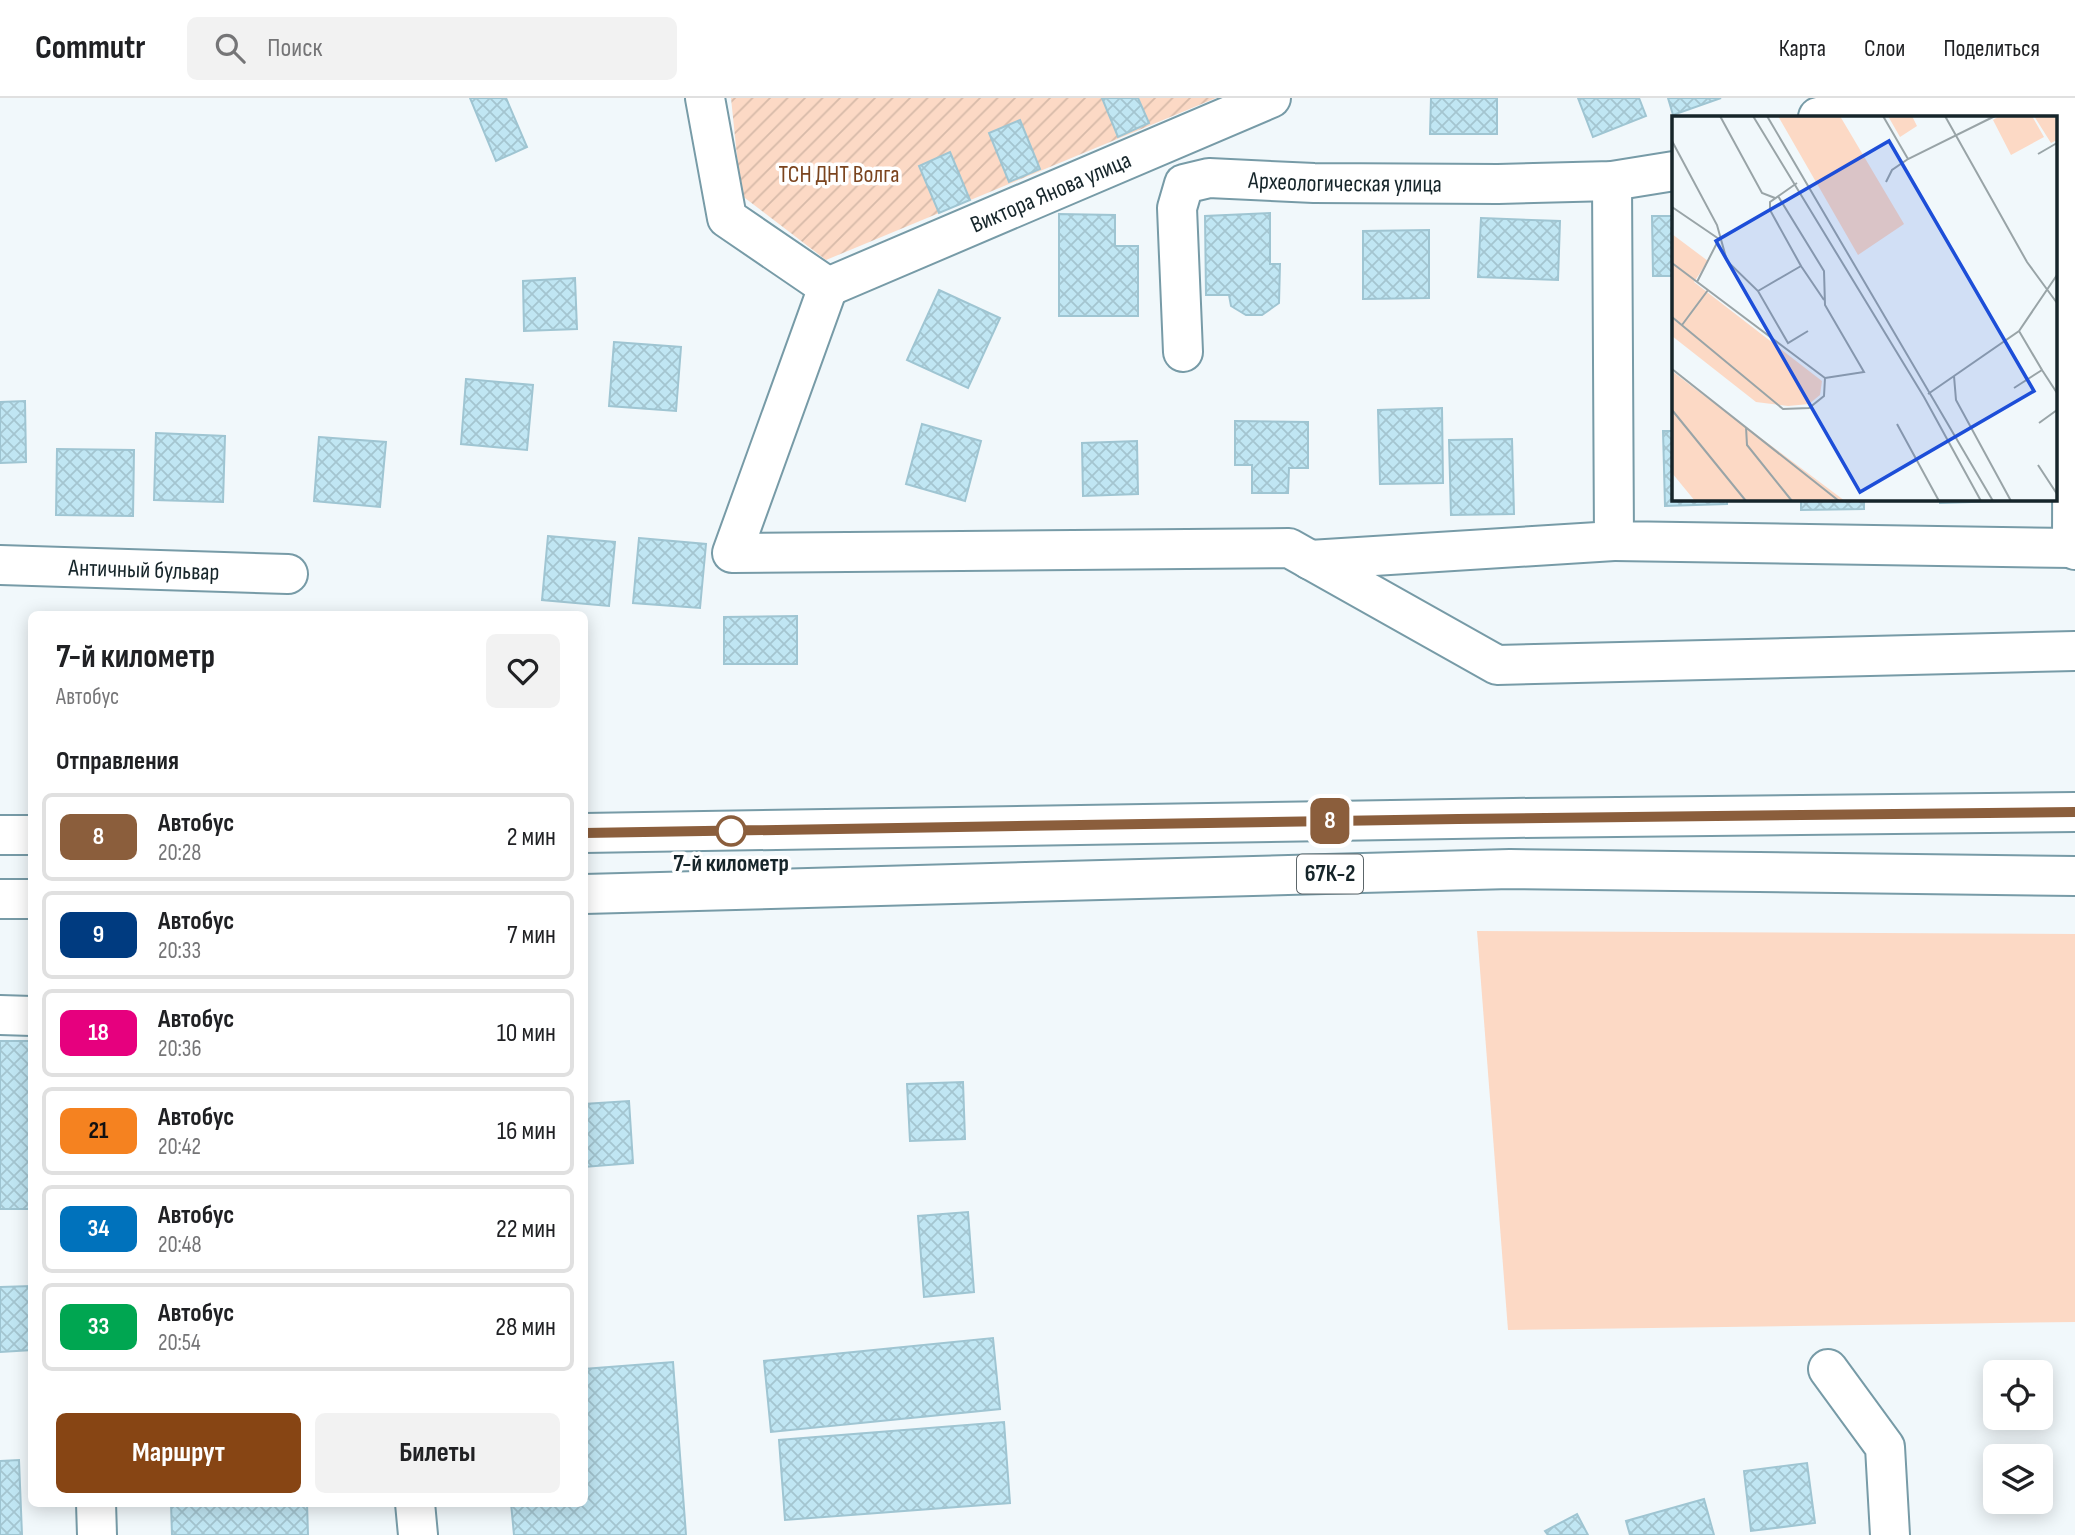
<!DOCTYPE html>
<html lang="ru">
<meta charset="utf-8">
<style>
:root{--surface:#fff;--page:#f2f2f2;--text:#202124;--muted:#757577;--line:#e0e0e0;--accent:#874514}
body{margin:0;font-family:"Sofia Sans Condensed",sans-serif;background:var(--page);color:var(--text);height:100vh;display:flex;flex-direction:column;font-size:26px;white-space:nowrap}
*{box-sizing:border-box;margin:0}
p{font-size:23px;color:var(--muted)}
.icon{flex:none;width:38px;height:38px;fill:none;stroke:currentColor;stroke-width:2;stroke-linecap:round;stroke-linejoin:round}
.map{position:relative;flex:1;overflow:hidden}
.details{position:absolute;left:28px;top:513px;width:560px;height:896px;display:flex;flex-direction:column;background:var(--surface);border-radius:10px;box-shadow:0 4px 18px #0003}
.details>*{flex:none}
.badge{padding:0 14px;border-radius:10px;font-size:24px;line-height:46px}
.tools{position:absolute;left:1983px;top:1262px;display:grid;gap:14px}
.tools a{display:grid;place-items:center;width:70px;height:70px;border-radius:10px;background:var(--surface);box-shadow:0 4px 18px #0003;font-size:35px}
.map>.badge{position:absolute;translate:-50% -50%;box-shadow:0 0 0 4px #fff}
h2{padding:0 28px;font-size:26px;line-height:63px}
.round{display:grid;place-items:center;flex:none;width:74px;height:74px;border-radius:10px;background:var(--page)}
.headline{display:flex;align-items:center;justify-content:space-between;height:119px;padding:0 28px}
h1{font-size:33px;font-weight:700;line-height:52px}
.action{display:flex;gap:14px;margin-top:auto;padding:14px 28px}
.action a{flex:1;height:80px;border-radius:10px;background:var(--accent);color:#fff;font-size:28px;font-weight:700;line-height:80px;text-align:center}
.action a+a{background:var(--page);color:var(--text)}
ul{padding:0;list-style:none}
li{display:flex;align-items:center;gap:21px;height:88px;margin:0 14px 10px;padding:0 14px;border:4px solid var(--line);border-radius:10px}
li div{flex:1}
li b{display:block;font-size:26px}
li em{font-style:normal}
li .badge{min-width:77px;font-weight:700;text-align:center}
header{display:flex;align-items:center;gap:42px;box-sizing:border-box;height:98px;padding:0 35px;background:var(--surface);border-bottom:2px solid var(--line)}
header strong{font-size:33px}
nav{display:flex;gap:38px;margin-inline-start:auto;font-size:24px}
.search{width:490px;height:63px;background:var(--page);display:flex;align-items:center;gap:18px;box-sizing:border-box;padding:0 24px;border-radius:10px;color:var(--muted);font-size:26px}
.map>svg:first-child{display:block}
.green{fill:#fcd9c5}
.garden{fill:url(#garden-furrows)}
.building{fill:url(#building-cross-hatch);stroke:#9fc5d2;stroke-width:2}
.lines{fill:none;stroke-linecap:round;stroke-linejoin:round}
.minor-casing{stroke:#779ba7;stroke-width:42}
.major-casing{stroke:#779ba7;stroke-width:42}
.minor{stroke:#fff;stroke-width:38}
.major{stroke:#fff;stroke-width:38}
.line-casing{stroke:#fff;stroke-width:16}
.line{stroke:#8b5e3c;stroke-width:10}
.stop-dot{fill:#fff;stroke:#8b5e3c;stroke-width:3.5}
.labels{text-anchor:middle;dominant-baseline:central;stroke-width:7;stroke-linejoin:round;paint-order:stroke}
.shield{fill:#fff;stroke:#5c666a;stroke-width:2}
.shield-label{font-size:23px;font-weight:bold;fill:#16252a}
.park-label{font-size:24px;fill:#7b441e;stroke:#fff}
.street-label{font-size:24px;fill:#16252a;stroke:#fff}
.stop-label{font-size:24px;font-weight:bold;fill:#16252a;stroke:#fff}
.inset-road{fill:none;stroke:#99a4a7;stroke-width:2}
.view{fill:#1d4ed8;fill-opacity:0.15;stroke:#1d4ed8;stroke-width:3.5}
.inset-edge{fill:none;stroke:#16252a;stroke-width:3.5}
</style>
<header>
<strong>Commutr</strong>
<div class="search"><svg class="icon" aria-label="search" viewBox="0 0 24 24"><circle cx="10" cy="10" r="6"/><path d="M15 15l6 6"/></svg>Поиск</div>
<nav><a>Карта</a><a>Слои</a><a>Поделиться</a></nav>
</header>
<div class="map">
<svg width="2075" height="1437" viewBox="0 0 2075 1437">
<defs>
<pattern id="garden-furrows" width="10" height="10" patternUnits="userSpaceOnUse" patternTransform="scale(1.75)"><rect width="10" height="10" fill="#fcd9c5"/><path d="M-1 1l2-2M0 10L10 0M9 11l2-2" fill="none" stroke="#d7baa9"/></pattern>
<pattern id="building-cross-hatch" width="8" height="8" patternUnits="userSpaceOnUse" patternTransform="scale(1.75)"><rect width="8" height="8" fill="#c0e6f3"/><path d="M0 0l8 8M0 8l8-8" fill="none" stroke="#a4c5d0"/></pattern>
</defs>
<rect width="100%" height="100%" fill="#f1f8fb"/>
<path class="green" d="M1477,833L2075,836V1224L1508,1232Z"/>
<path class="garden" d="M731,0H1216L826,162L741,97Z"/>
<g class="building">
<path d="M470,0H506L527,49L496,63Z"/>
<path d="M1102,0H1138L1149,25L1118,39Z"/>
<path d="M1431,0H1497V36H1430Z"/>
<path d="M1578,0H1639L1646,18L1593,39Z"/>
<path d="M1668,0H1721L1673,17Z"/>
<path d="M1020,22L1040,71L1009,84L989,35Z"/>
<path d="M950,54L970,102L939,115L919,68Z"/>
<path d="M1270,115V166H1280L1279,205L1262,217H1246L1231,208L1229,197H1206L1205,118Z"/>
<path d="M1059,116L1115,117V148H1138V218H1059Z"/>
<path d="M1652,118H1674V178H1653Z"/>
<path d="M1481,120L1560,123L1558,182L1478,179Z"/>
<path d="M1429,132V200L1363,201V133Z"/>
<path d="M575,180L577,231L524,233L523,183Z"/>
<path d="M939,192L1000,220L968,290L907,262Z"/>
<path d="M614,244L681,249L676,313L609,308Z"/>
<path d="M466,281L533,287L527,352L461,346Z"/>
<path d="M25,303L26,364L0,365V304Z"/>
<path d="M1442,310L1443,385L1380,386L1378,312Z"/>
<path d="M1235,323L1308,324V370H1289L1288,395H1252V367H1235Z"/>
<path d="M922,326L981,343L965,403L906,386Z"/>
<path d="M1663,333H1674V401H1727V406L1665,408Z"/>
<path d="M156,335L225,338L223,404L154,402Z"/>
<path d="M319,339L386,344L380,409L314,403Z"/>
<path d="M1512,341L1514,416L1451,417L1449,342Z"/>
<path d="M1137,343L1138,396L1083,398L1082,345Z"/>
<path d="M57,351L134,352L133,418L56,417Z"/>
<path d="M1801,401H1864V411L1801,412Z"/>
<path d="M1940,401H2003V403L1940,405Z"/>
<path d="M548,438L615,444L609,508L542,502Z"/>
<path d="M639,440L706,446L700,510L633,505Z"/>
<path d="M797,518V566H724V519Z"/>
<rect x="0" y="943" width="32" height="168"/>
<path d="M963,984L965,1041L910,1043L907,986Z"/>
<path d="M629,1003L633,1065L584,1069V1006Z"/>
<path d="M968,1114L974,1194L924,1199L918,1118Z"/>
<path d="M32,1188V1252L0,1254V1189Z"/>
<path d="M993,1240L1000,1311L771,1334L764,1263Z"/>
<path d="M673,1264L686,1437H514L511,1405H584V1271Z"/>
<path d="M1004,1324L1010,1405L785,1422L779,1342Z"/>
<path d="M19,1362L22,1437H0V1363Z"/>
<path d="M1807,1365L1815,1425L1751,1433L1744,1373Z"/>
<path d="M1704,1401L1714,1437H1630L1626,1423Z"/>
<path d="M171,1405H307L308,1437H172Z"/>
<path d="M1577,1416L1588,1437H1548L1545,1433Z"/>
</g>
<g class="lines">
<g class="minor-casing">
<g id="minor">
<path d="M705,0L727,120L828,189"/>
<path d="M1921,0L2018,2L2054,19"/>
<path d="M2052,0L2073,28L2072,450L2075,452"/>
<path d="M1818,19L1908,0"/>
<path d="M1612,83L1614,443L2072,450"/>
<path d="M828,189L732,455L1289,450L1497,567L2075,553"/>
<path id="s1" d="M828,189L1271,0"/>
<path id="s2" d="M1183,254L1177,110L1184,86L1209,80L1314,85L1498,86L1612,83L1674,73"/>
<path d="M1310,462L1614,443"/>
<path id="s3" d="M0,467L288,476"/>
<path d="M0,917L32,918"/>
<path d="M1828,1271L1885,1349L1890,1437"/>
<path d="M96,1405L97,1437"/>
<path d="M415,1405L418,1437"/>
</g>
</g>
<g class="major-casing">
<g id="major">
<path d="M584,735L1513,720L2075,714"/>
<path d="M0,737H32"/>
<path d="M584,796L1510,771L2075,778"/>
<path d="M0,801H32"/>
</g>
</g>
<use href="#minor" class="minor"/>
<use href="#major" class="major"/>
</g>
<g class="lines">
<g class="line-casing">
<path id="line" d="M584,735L1458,721L2075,714"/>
</g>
<use href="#line" class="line"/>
</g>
<circle class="stop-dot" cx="731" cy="733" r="14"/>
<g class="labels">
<rect class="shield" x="1297" y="756.5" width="66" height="39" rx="5"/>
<g class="shield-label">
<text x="1330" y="776">67К-2</text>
</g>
<g class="park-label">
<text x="839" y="76">ТСН ДНТ Волга</text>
</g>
<g class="street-label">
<text stroke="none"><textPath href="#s2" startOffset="331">Археологическая улица</textPath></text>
<text stroke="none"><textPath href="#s1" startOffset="242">Виктора Янова улица</textPath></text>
<text stroke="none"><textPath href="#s3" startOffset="144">Античный бульвар</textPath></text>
</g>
<g class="stop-label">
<text x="731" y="765">7-й километр</text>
</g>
</g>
<g transform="translate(1672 18)">
<rect width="385" height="385" fill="#f1f8fb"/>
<path d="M106,0H168L232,108L186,139ZM216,0H240L245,10L228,21ZM327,0H360L372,21L339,39L321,4ZM362,0H385V24L379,27Z" fill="#fcd9c5"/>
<path d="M0,118L36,145L22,166L150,265L148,279L137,288L116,290L84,286L0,220ZM0,255L22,272L173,385H23L0,357Z" fill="#fcd9c5"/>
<path class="inset-road" d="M48,0L90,77L103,82M81,0L252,281L309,385M95,0L321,385M211,0L236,43M273,0L355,146L385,187M0,25L45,109L55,145L86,175L116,227L136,215M366,38L385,27M214,66L220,54L236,43L323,0M106,80L152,155L153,189L192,256L153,262M0,91L47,123M0,147L153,262M129,150L152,184M25,166L47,123L98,94V86L125,67M86,175L129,150L98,94M0,201L111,293L137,292L152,280L153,262M10,209L36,174M0,253L167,385M370,254L385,277M282,260L284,284L339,385M342,272L370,254L347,215M256,278L347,215L385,159M0,294L74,385M367,307L385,294M225,308L267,385M74,311L75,329L120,385M366,349L385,378"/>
<path class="view" d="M217,25L362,275L188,376L44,125Z"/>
<rect width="385" height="385" class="inset-edge"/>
</g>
</svg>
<div class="tools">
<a><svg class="icon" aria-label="locate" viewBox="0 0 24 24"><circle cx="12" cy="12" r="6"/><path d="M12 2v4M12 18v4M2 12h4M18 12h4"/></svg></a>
<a><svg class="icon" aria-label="layers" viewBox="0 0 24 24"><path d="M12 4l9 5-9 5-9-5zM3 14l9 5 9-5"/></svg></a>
</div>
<b class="badge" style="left:1330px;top:723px;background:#8b5e3c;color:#fff">8</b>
<section class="details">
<div class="headline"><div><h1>7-й километр</h1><p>Автобус</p></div><a class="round"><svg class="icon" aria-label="heart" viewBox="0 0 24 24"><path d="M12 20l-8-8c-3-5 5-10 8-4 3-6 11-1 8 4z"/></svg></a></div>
<h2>Отправления</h2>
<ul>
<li><span class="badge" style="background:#8b5e3c;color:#fff">8</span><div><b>Автобус</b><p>20:28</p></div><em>2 мин</em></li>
<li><span class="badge" style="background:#003b80;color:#fff">9</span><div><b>Автобус</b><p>20:33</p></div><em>7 мин</em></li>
<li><span class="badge" style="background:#e6007e;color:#fff">18</span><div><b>Автобус</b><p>20:36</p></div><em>10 мин</em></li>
<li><span class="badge" style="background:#f58220;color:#111">21</span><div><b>Автобус</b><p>20:42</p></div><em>16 мин</em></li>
<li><span class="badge" style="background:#0072bc;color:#fff">34</span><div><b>Автобус</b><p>20:48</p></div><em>22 мин</em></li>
<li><span class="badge" style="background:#00a651;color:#fff">33</span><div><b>Автобус</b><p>20:54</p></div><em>28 мин</em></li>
</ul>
<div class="action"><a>Маршрут</a><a>Билеты</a></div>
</section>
</div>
